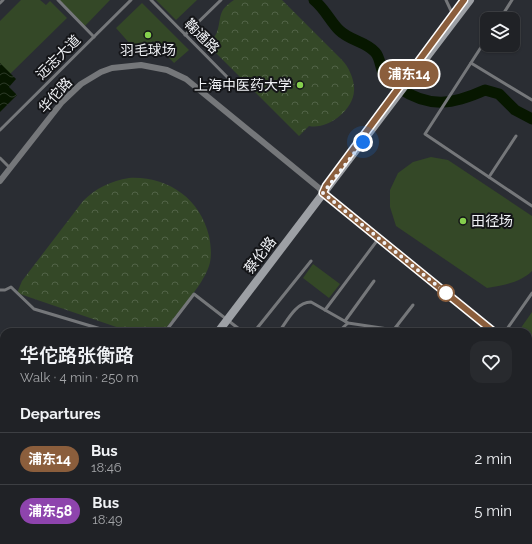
<!DOCTYPE html>
<meta charset="utf-8">
<style>
:root{--surface:#202226;--page:#282a2e;--text:#f1f3f6;--muted:#a2a4a7;--line:#3d3f43}
body{margin:0;font-family:Raleway,"Noto Sans SC",sans-serif;background:var(--page);color:var(--text);height:100vh;display:flex;flex-direction:column;font-size:15px;white-space:nowrap}
*{box-sizing:border-box;margin:0}
p{font-size:13px;color:var(--muted)}
.icon{flex:none;width:22px;height:22px;fill:none;stroke:currentColor;stroke-width:2;stroke-linecap:round;stroke-linejoin:round}
.map{position:relative;flex:1;overflow:hidden}
.panel{position:absolute;left:0px;top:328px;width:532px;height:216px;display:flex;flex-direction:column;background:var(--surface);border-radius:12px 12px 0 0;box-shadow:0 1px 3px #0004,0 0 0 1px var(--line)}
.panel>*{flex:none}
.badge{padding:0 8px;border-radius:13px;font-size:14px;line-height:26px}
.controls{position:absolute;left:480px;top:12px;display:grid;gap:8px}
.controls a{display:grid;place-items:center;width:40px;height:40px;border-radius:8px;background:var(--surface);box-shadow:0 1px 3px #0004,0 0 0 1px var(--line);font-size:20px}
.you{position:absolute;width:20px;height:20px;margin:-10px;border:3px solid #fff;border-radius:50%;background:#1a73e8;box-shadow:0 0 0 6px #1a73e833}
.map>.badge{position:absolute;translate:-50% -50%;box-shadow:0 0 0 2px #fff}
h2{padding:0 20px;font-size:15px;line-height:36px}
.round{display:grid;place-items:center;flex:none;width:42px;height:42px;border-radius:12px;background:var(--page)}
.summary{display:flex;align-items:center;justify-content:space-between;height:68px;padding:0 20px}
h1{font-size:19px;font-weight:600;line-height:30px}
ul{padding:0;list-style:none}
li{display:flex;align-items:center;gap:12px;height:52px;padding:0 20px;border-top:1px solid var(--line)}
li div{flex:1}
li b{display:block;font-size:15px}
li em{font-style:normal}
li .badge{min-width:44px;font-weight:700;text-align:center}
.map>svg:first-child{display:block}
.forest{fill:url(#forest-crowns)}
.garden{fill:#344827}
.water{fill:url(#water-waves)}
.lines{fill:none;stroke-linecap:round;stroke-linejoin:round}
.canal{stroke:#071700;stroke-width:6}
.river{stroke:#071700;stroke-width:11}
.lane{stroke:#75777a;stroke-width:3}
.street{stroke:#75777a;stroke-width:6}
.secondary{stroke:#9da0a5;stroke-width:8}
.line-casing{stroke:#fff;stroke-width:9}
.line{stroke:#8b5e3c;stroke-width:6}
.walk{stroke:#f1f3f7;stroke-width:4;stroke-dasharray:0 7.2}
.poi-dot{fill:#85cf4d;stroke:#141518;stroke-width:1.5}
.stop-dot{fill:#fff;stroke:#8b5e3c;stroke-width:2}
.labels{text-anchor:middle;dominant-baseline:central;stroke-width:4;stroke-linejoin:round;paint-order:stroke}
.street-label{font-size:14px;fill:#f1f3f7;stroke:#141518}
.poi-label{font-size:14px;fill:#f1f3f7;stroke:#141518}
</style>
<div class="map">
<svg width="532" height="544" viewBox="0 0 532 544">
<defs>
<pattern id="forest-crowns" width="20" height="18" patternUnits="userSpaceOnUse"><rect width="20" height="18" fill="#344827"/><path d="M2 6a3 3 0 1 1 6 0M12 15a3 3 0 1 1 6 0" fill="none" stroke="#526347"/></pattern>
<pattern id="water-waves" width="16" height="10" patternUnits="userSpaceOnUse"><rect width="16" height="10" fill="#071700"/><path d="M0 5q4-4 8 0t8 0" fill="none" stroke="#2c3926"/></pattern>
</defs>
<rect width="100%" height="100%" fill="#2a2d33"/>
<g class="forest">
<path d="M234,0H282L342,60C349,67 355,81 354,91C353,111 327,130 309,126L299,136L208,45C210,41 216,36 217,32C222,16 217,11 234,0Z"/>
<path d="M129,178C167,176 200,198 209,236C211,246 212,257 209,266C202,287 176,314 163,332H131L17,293L22,281L83,201C96,188 111,181 129,178Z"/>
</g>
<g class="garden">
<path d="M21,0H40L46,5L50,1L67,18L10,74L0,64V21Z"/>
<path d="M58,0H110L84,27Z"/>
<path d="M156,0H197L176,20Z"/>
<path d="M142,3L189,50L174,63L153,41L139,54L116,28Z"/>
<path d="M431,157L448,160L532,216V271C520,283 503,285 487,288L396,226L390,207V190L398,173L413,162Z"/>
<path d="M313,264L340,284L329,298L303,278Z"/>
<path d="M532,312V341L528,338V332H518Z"/>
</g>
<path class="water" d="M0,63L16,79L9,87L17,95L0,112Z"/>
<g class="lines">
<g class="canal">
<path d="M0,489L4,484"/>
<path d="M528,536L532,539"/>
</g>
<path class="river" d="M314,0C325,9 330,21 339,30C350,41 365,41 375,52C381,58 380,70 385,77C387,82 395,85 399,88C430,109 454,104 485,90L499,94L515,110L532,119"/>
<g class="lane">
<path d="M58,0L94,37"/>
<path d="M151,0L238,88"/>
<path d="M446,0L453,15"/>
<path d="M0,3L3,0"/>
<path d="M500,19L512,0"/>
<path d="M185,35L221,0"/>
<path d="M487,38L425,134L532,206"/>
<path d="M471,63L532,100"/>
<path d="M0,130L131,0"/>
<path d="M0,158L10,168"/>
<path d="M489,177L516,136"/>
<path d="M0,290H5L11,287L34,309L111,332"/>
<path d="M325,310L379,238"/>
<path d="M345,321L374,281"/>
<path d="M165,332L194,294L243,332"/>
<path d="M254,332L311,261"/>
<path d="M279,332C287,321 296,302 311,302L348,323L388,329L399,328L408,332"/>
<path d="M338,332L348,323"/>
<path d="M392,332L413,305"/>
<path d="M501,332L507,329L532,293"/>
<path d="M0,521L4,517"/>
<path d="M39,544L42,540"/>
</g>
<g class="street">
<path d="M0,181L62,102L81,84L101,72L112,68L141,65L167,70L186,79L319,188L323,193L494,332"/>
<path d="M528,360L532,363"/>
</g>
<g class="secondary">
<path d="M218,332L470,0"/>
<path d="M0,403L4,407"/>
<path d="M0,413L4,416"/>
<path d="M528,465L532,460"/>
<path d="M528,476L532,471"/>
<path d="M164,540L170,544"/>
<path d="M176,540L182,544"/>
<path d="M59,544L62,540"/>
<path d="M469,544L472,540"/>
<path d="M478,544L481,540"/>
</g>
</g>
<g class="lines">
<g class="line-casing">
<path id="line" d="M464,0L326,186L323,193L494,332"/>
</g>
<use href="#line" class="line"/>
<path class="walk" d="M363,142L323,193L446,293"/>
</g>
<g class="poi-dot">
<circle cx="148" cy="35" r="4"/>
<circle cx="300" cy="85" r="4"/>
<circle cx="463" cy="221" r="4"/>
</g>
<circle class="stop-dot" cx="446" cy="293" r="8"/>
<g class="labels">
<g class="street-label">
<text transform="translate(202 36) rotate(45)">鞠通路</text>
<text transform="translate(58 57) rotate(-45)">远志大道</text>
<text transform="translate(55 95) rotate(-48)">华佗路</text>
<text transform="translate(260 255) rotate(-53)">蔡伦路</text>
</g>
<g class="poi-label">
<text x="148" y="50">羽毛球场</text>
<text x="292" y="85" text-anchor="end">上海中医药大学</text>
<text x="471" y="221" text-anchor="start">田径场</text>
</g>
</g>
</svg>
<div class="controls">
<a><svg class="icon" aria-label="layers" viewBox="0 0 24 24"><path d="M12 4l9 5-9 5-9-5zM3 14l9 5 9-5"/></svg></a>
</div>
<div class="you" style="left:363px;top:142px"></div>
<b class="badge" style="left:409px;top:74px;background:#8b5e3c;color:#fff">浦东14</b>
<section class="panel">
<div class="summary"><div><h1>华佗路张衡路</h1><p>Walk · 4 min · 250 m</p></div><a class="round"><svg class="icon" aria-label="heart" viewBox="0 0 24 24"><path d="M12 20l-8-8c-3-5 5-10 8-4 3-6 11-1 8 4z"/></svg></a></div>
<h2>Departures</h2>
<ul>
<li><span class="badge" style="background:#8b5e3c;color:#fff">浦东14</span><div><b>Bus</b><p>18:46</p></div><em>2 min</em></li>
<li><span class="badge" style="background:#8e44ad;color:#fff">浦东58</span><div><b>Bus</b><p>18:49</p></div><em>5 min</em></li>
</ul>
</section>
</div>
